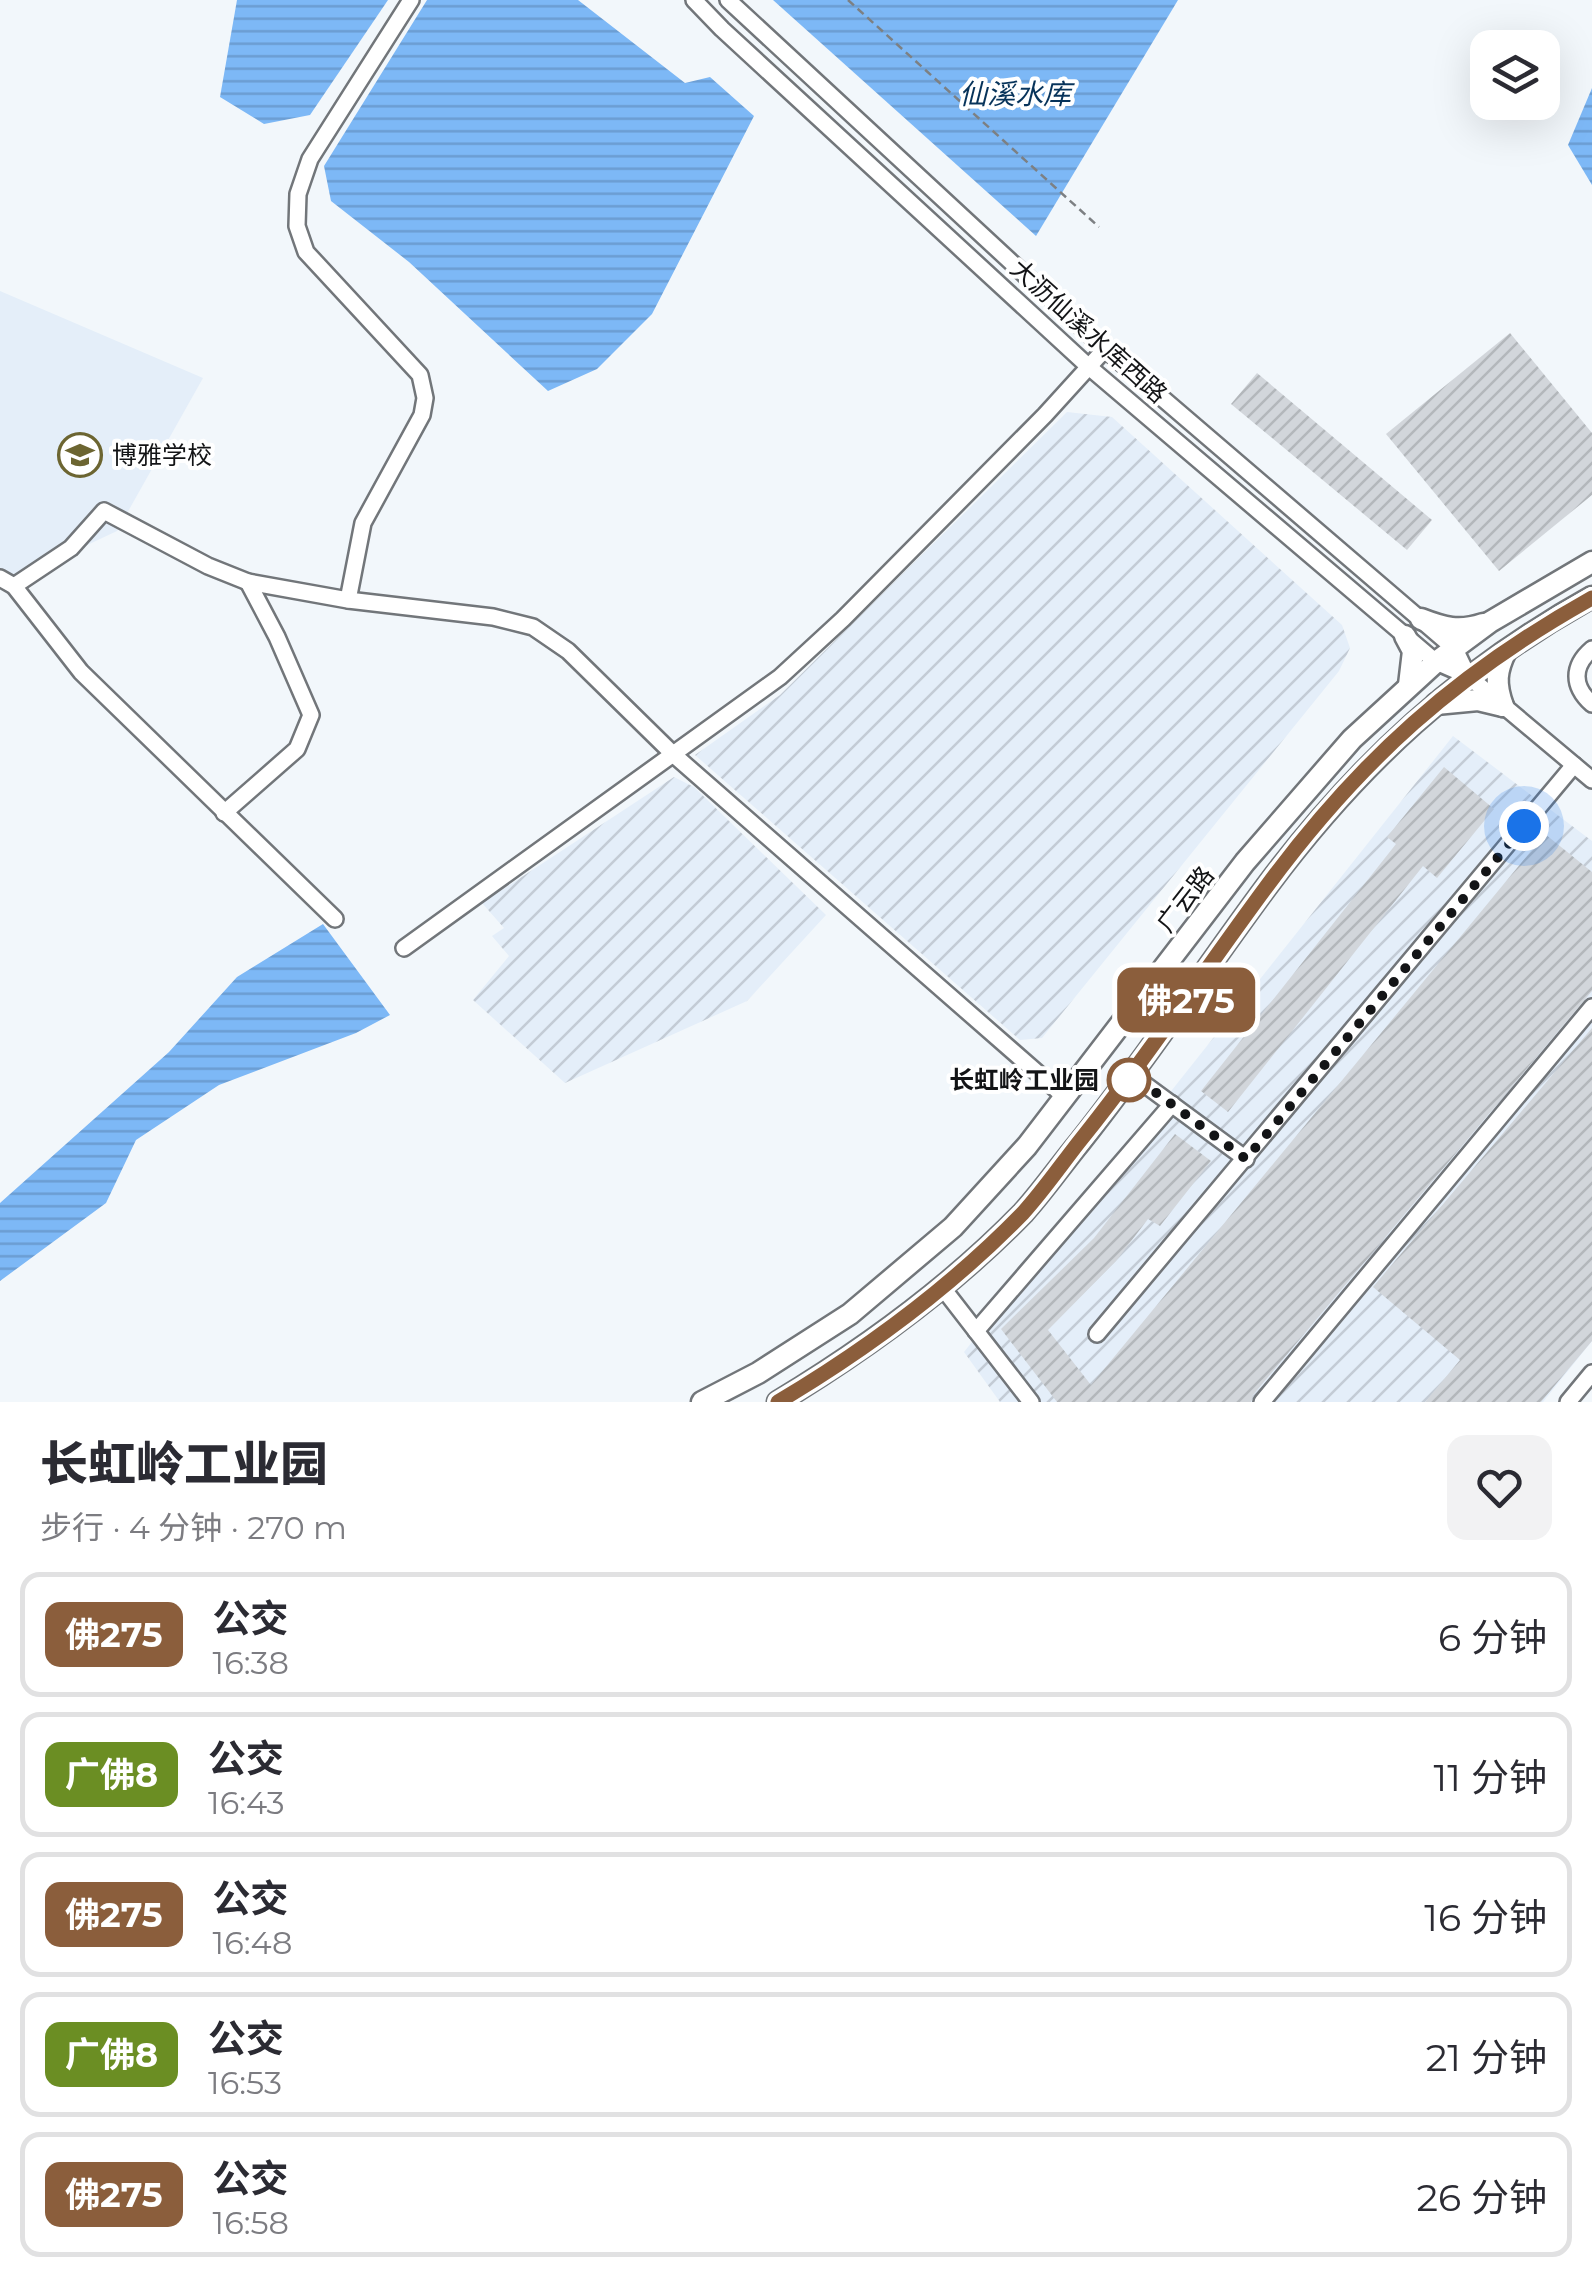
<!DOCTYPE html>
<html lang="zh">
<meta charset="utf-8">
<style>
:root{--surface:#fff;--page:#f2f2f3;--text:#2b2b33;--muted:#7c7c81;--line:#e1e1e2}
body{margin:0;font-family:Montserrat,"Noto Sans SC",sans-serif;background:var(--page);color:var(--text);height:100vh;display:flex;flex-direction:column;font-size:38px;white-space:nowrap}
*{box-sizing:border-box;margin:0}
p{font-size:32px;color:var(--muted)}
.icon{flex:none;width:55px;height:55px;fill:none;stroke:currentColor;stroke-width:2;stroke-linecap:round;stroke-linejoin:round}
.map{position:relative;height:1402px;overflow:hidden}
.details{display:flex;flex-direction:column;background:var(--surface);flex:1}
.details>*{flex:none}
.badge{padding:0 20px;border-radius:15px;font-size:35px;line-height:65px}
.tools{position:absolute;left:1470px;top:30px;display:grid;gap:20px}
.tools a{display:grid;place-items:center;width:90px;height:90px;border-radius:20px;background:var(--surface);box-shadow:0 10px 40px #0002;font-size:50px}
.you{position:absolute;width:50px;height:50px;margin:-25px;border:8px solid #fff;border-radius:50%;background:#1a73e8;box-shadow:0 0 0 15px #1a73e833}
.map>.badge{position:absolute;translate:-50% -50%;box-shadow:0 0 0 5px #fff}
.round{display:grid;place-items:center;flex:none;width:105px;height:105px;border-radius:20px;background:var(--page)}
.overview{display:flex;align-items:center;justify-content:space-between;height:170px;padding:0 40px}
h1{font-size:48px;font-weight:800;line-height:75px}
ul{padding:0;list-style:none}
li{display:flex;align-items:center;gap:30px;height:125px;margin:0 20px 15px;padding:0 20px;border:5px solid var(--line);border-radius:20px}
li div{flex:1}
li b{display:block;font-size:38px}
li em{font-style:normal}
li .badge{min-width:110px;font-weight:700;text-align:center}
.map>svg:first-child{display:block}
.built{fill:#e4eef9}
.industrial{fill:url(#industrial-furrows)}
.water{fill:url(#water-rules)}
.building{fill:url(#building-hatch)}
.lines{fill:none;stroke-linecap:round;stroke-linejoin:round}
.minor-casing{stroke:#72767a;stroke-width:20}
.major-casing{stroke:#72767a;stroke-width:25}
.path{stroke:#7d8083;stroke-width:2.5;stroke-dasharray:8 5;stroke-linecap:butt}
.minor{stroke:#fff;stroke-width:15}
.major{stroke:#fff;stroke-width:20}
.line-casing{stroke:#fff;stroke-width:22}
.line{stroke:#8b5e3c;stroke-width:15}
.walk{stroke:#131416;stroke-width:10;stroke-dasharray:0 18}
.stop-dot{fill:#fff;stroke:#8b5e3c;stroke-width:5}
.labels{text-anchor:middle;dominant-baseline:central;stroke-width:8;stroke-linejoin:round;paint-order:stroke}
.street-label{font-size:25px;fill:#131416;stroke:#fff}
.poi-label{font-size:25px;fill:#131416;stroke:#fff;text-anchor:start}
.stop-label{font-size:25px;font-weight:bold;fill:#131416;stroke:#fff;text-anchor:end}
.water-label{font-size:28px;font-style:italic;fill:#07335a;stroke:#fff}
</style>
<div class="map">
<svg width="1592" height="1402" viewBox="0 0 1592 1402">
<defs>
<pattern id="industrial-furrows" width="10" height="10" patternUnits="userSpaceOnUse" patternTransform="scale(2.5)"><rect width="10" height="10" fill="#e4eef9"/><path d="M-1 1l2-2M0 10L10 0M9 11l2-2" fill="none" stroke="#c3cbd5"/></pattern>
<pattern id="water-rules" width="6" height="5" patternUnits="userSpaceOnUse" patternTransform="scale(2.5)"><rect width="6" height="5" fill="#7db8f6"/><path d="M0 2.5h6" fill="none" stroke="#6b9dd2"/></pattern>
<pattern id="building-hatch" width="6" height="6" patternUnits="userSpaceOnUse" patternTransform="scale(2.5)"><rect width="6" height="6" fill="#d2d6db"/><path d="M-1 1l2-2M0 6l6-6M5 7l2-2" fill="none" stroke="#b3b7bb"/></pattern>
</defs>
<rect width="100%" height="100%" fill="#f2f7fb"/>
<path class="built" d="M0,291L203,378L117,531L13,580L0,573Z"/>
<g class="industrial">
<path d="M1067,412L1112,417L1342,625L1350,648L1339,671L1042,1038L1020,1040L695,755L780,695Z"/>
<path d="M1453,736L1592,841V1341L1543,1402H1000L964,1352Z"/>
<path d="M674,777L694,787L826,915L747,1001L565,1083L473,1000L509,956L492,936L504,928L482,903Z"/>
</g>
<g class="water">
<path d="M237,0H388L310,115L264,124L220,97Z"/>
<path d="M427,0H578L685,83L710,77L754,116L652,314L597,369L548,391L409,262L331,201L324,166Z"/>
<path d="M773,0H1178L1036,236Z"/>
<path d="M1592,88V185L1568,145Z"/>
<path d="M323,924L390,1015L356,1033L219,1085L136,1140L106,1203L0,1281V1203L169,1052L237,977Z"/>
</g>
<g class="building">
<path d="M1510,333L1592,433V495L1499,571L1386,434Z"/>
<path d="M1257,373L1432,520L1407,550L1231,404Z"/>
<path d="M1444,767L1494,809L1437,878L1423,866L1228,1112L1201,1091L1396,844L1387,837Z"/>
<path d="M1545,834L1592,872V991L1253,1395L1251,1402H1057L1001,1329L1094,1238L1175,1134L1211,1161L1160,1226L1148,1219L1116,1261L1048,1330L1091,1385Z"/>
<path d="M1592,1028V1341L1541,1402H1425L1460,1360L1373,1287Z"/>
</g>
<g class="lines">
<g class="minor-casing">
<g id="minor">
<path d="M694,0L722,29L1089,367L1436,662L1468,676"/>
<path d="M728,0L1105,349L1455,649L1468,676L1592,780"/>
<path d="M0,578L14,586L81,672L335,919"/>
<path d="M14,586L71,548L104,511L208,566L248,582L348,600L493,617L533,627L568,651L674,755L1065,1097"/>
<path d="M348,600L363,523L422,415L425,398L420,375L306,252L297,226L298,194L310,159L411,0"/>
<path d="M1592,649C1572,666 1572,686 1592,704"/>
<path d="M224,813L297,749L311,715L277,637L248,582"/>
<path d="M404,948L780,677L843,619L1045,415L1105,349"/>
<path d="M1132,1075L1246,1159"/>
<path d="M942,1287L1031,1402"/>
<path d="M976,1331L1172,1104"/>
<path d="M1097,1334L1574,765"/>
<path d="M1262,1402L1592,1007"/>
<path d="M1568,1402L1592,1373"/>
</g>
</g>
<g class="major-casing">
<g id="major">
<path d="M1421,619C1444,628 1459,632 1483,624"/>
<path d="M1405,636L1413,651L1409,685"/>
<path d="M1436,704L1478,700L1503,706"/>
<path d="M1503,706C1495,684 1496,671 1506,651"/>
<path d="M702,1402L758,1373L850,1314L953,1227L1027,1146L1245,862L1352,739L1436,662L1490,622L1592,562"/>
<path d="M778,1402C867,1348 951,1287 1023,1213C1043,1191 1061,1165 1080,1142C1146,1059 1204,971 1267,886C1358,764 1459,671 1592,597"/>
</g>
</g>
<path class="path" d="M848,0L1099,227"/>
<use href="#minor" class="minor"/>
<use href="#major" class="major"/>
</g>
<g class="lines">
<g class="line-casing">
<path id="line" d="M778,1402C867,1349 951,1287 1023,1213C1043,1191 1061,1165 1079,1142C1146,1059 1204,971 1267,886C1360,760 1456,674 1592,598"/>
</g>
<use href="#line" class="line"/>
<path class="walk" d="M1129,1080L1132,1075L1246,1159L1524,826"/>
</g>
<defs>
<g id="school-ring" transform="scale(2.25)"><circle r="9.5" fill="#fff" stroke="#6c6531" stroke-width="1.5"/><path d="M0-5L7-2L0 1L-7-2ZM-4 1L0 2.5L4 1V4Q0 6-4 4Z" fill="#6c6531"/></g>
</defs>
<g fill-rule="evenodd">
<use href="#school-ring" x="80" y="455"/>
</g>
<circle class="stop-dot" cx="1129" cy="1080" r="20"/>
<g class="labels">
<g class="street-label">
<text transform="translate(1089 331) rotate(42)">大沥仙溪水库西路</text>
<text transform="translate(1185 899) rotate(-52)">广云路</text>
</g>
<g class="poi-label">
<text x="112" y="455">博雅学校</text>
</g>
<g class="stop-label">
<text x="1099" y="1080">长虹岭工业园</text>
</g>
<g class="water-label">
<text x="1015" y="94">仙溪水库</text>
</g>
</g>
</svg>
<div class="tools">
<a><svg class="icon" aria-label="layers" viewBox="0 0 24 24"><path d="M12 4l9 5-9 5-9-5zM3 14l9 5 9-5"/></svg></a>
</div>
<div class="you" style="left:1524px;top:826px"></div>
<b class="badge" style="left:1186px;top:1000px;background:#8b5e3c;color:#fff">佛275</b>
</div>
<section class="details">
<div class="overview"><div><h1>长虹岭工业园</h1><p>步行 · 4 分钟 · 270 m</p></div><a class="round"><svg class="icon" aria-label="heart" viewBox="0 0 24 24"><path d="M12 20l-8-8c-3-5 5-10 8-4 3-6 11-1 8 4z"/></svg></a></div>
<ul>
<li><span class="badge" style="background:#8b5e3c;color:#fff">佛275</span><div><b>公交</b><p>16:38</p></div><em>6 分钟</em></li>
<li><span class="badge" style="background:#6b8e23;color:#fff">广佛8</span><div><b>公交</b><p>16:43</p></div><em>11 分钟</em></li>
<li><span class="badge" style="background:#8b5e3c;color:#fff">佛275</span><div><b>公交</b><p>16:48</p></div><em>16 分钟</em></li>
<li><span class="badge" style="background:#6b8e23;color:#fff">广佛8</span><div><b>公交</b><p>16:53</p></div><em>21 分钟</em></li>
<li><span class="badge" style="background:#8b5e3c;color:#fff">佛275</span><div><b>公交</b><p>16:58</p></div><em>26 分钟</em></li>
</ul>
</section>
